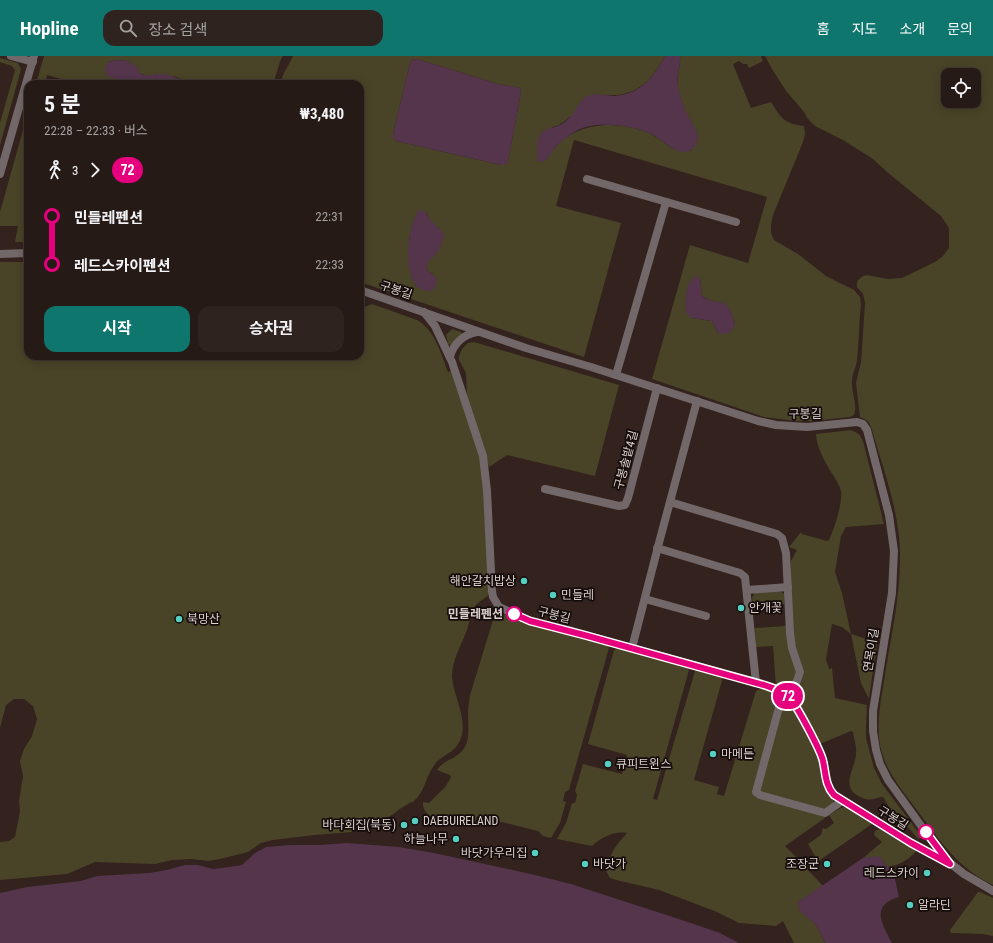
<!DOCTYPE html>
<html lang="ko">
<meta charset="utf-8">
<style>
:root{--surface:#261a16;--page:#2e231f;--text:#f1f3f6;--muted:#a4a1a1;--line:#423835;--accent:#0f766e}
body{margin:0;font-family:"Roboto Condensed","Noto Sans KR",sans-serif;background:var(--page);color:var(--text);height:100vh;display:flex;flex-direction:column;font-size:15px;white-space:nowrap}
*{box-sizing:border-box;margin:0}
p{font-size:13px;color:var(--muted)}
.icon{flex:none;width:22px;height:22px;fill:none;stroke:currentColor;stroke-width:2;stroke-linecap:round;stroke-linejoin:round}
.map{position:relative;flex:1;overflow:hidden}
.details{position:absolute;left:24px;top:24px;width:340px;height:280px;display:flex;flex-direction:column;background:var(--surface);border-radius:12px;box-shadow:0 2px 10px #0003,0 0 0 1px var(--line)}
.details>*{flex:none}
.badge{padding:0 8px;border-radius:13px;font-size:14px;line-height:26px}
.controls{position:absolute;left:941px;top:12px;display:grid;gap:8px}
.controls a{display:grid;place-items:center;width:40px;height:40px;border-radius:8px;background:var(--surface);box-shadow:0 2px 10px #0003,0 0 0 1px var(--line);font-size:20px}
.map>.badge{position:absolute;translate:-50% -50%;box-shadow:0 0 0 2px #fff}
.legs{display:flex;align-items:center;gap:6px;height:44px;padding:0 20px;font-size:13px}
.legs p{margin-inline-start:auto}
.head{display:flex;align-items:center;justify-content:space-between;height:68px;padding:0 20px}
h1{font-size:22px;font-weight:700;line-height:30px}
.primary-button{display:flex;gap:8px;margin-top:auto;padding:8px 20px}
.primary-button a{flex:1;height:46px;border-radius:12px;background:var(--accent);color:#fff;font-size:16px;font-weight:700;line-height:46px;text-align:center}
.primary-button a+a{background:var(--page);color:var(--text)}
ul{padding:0 20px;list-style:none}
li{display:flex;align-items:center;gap:14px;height:48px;font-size:15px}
li i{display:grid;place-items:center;width:6px;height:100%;margin:0 5px;background:currentColor}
li i::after{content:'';width:10px;height:10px;margin:-5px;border:3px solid;border-radius:50%;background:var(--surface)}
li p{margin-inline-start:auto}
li:first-child i{background:linear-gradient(#0000 50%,currentColor 0)}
li:last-child i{background:linear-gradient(currentColor 50%,#0000 0)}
header{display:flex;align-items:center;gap:24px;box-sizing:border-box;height:56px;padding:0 20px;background:var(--accent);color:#fff}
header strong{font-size:19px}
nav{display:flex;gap:22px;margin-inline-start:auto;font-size:14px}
.search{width:280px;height:36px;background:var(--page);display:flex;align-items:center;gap:10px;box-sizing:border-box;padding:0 14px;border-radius:12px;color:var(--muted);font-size:15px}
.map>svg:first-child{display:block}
.green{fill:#494327;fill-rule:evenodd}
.water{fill:#54354c}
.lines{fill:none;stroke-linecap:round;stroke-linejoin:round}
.minor{stroke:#726869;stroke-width:8}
.tertiary{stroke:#726869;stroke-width:8}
.line-1-casing{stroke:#fff;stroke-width:9}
.line-1{stroke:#e6007e;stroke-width:6}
.poi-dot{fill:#57cec2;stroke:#150d0b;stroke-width:1.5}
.stop-1-dot{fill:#fff;stroke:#e6007e;stroke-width:2}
.labels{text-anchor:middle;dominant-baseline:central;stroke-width:3.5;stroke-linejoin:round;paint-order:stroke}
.street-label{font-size:12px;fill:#dcd0cd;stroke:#150d0b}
.poi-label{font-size:12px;fill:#dcd0cd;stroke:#150d0b;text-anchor:start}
.stop-label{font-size:12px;font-weight:bold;fill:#dcd0cd;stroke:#150d0b;text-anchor:end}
</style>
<header>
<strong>Hopline</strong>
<div class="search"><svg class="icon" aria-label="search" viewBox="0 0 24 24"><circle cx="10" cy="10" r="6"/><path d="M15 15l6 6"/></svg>장소 검색</div>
<nav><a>홈</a><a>지도</a><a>소개</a><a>문의</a></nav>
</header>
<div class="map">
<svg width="993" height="887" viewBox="0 0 993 887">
<rect width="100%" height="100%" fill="#33221d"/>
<g class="green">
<path d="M44,0H283L281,3L273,28H192L176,21L159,18L148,20L139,17L128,5L116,4L108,6L117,28H79L47,19L45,28H36Z"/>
<path d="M293,0H665C655,18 644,34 623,38C617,40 607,38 602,41C591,47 580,54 570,61C563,66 560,70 552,71L546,104C566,67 612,62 649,77C657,80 669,92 675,93C679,95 685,95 690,95C704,83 693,70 686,57C683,49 679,39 678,31C676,20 681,10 680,0H761L763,5L749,12L747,8H743L739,5L733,8L751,52L771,46C782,63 783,67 804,70L805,78L803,86L773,159L771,169V177L774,184L798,198L826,220L854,234L860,241L861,248C859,267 859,286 857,304C856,312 852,318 852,325C851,336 858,349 854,359L850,361L812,365H796L764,361L652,323L690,189L748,207L767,141L574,84L556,150L621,167L584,301L360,226V28H281L282,21ZM417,3L498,28L520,32L521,36L508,105L501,109L396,85L393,82V78L410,7L412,4ZM426,156C429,163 432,168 439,172L437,197L427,206L426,212L429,216L434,218L409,210V182ZM700,222L702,240C723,253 726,237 735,268L718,277L712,265L692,262Z"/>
<path d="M765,0H993V829C960,813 943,789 922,761C908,741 889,721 882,697C875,674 880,649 884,625C890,585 900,544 900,503C901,459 883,413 871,371L868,365L860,361L856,327L861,306L865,247L863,238L857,231V227L858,224L863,220L867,219L888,223L902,222L935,206L943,200L949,192V172L941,160L887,116L873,103L843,84L815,70L808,63L804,56L786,35L772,13ZM948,19H974V45H948Z"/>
<path d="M0,2L18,7L21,13L0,89V67L15,14L12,10L0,6Z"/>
<path d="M28,56V186H15L18,170H0V156Z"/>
<path d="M0,206H28V300H360V251L362,252L372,248L417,264C435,274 441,298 448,316L451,315L479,397L482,413L489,538C485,544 478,544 473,553C471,560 469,567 467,574C462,588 452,604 452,620C453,642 473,670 456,691C450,698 440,701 435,708C426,719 425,736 414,745C410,747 406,749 403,751C397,754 394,759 388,761C374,766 358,755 353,776L314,779L273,784L261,787L248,796L220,803L208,805L192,803L172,804L155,808L95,806L67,818L0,824V786L9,785L15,781L20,755L19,745L23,720L20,705L24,693L32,680L37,663L33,650L24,643H14L6,649L0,672Z"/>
<path d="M452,273L461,276L463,278L452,290L448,288L446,279Z"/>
<path d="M474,286L619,329L595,420L507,399L489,411L467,342L466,317L459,304V300L462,293L468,287Z"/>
<path d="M851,374L859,378L863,385L884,468L846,471L841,480L835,516L842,537L851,578L867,583L878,579L869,643L861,627L851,578L842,571L832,568L826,603L829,613L832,612L835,642L867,649L866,671V682L874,712L882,728L922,781L918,783L902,764C894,763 888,748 883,741C877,741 872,745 865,743C837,734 855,714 856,698C857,691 854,683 853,676L851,675L820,688L796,644L804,616L796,593L793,574L790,539L791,505L797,494L789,491L801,476L802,478L827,485L829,484C834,474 843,446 841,435C839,428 835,422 831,416C824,404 817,392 816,378Z"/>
<path d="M780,535L784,538V548L753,551L752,541L755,537Z"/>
<path d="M501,557L524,567L607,588L609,592L569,734L565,736L563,745L566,746L560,767L551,782L543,780L538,775L477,760L474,768C460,767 421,768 423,746L429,747L446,730L451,721L450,719L437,714C443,705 452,704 460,697C471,688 468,671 468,658C468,651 469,645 470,639L493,564L495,560Z"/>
<path d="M786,570L797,616L791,633L787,635L776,631L773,590L756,591L755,572Z"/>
<path d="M618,592L687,611L689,614L653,743L657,744L695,615L698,614L723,621L694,724L719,731L717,738L724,740L756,635L763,632L782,639L792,649L818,700L834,743L833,747L824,753L825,762L785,790L803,808L815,800L808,788L821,779L823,772L826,773L834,767L829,759L841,752L846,751L872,768L807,813L823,830L798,846L816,869L825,887H794L783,865L776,870L739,867L717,856L659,834L616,824L610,822L606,815C609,798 616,789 627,777C614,775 602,781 592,790L557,783L566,767L572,747H575L577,739L575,735L583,708L622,718L627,699L588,688L614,594Z"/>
<path d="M880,773L917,794C909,804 900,809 887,811L881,802L872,801L863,802L882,786L874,779L875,775Z"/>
<path d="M978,836H980L993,842V880L983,878L951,877L950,876V874Z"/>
</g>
<g class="water">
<path d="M665,0H680C681,10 676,20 678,30C679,38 683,48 686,56C691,67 702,77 696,89C694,92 692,94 689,95C676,100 661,82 649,77C630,69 596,65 578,74C572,77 560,86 556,90C551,96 549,103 542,106L538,105C536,97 536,85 541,78C546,71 553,73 560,69C563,68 567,64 569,62C576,55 580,42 590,39C597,37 607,40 614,40C641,38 653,22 665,0Z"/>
<path d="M417,3L498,28L520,32L521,36L508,106L505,109H501L396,85L393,82V78L410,7L412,4Z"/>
<path d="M116,4L128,5L138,12L139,17C149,21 148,19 158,18C169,17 181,24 192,28H117L114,22L107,20L105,13L108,6Z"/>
<path d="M419,154L426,156C430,167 438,169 444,179C442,185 441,191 437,197C432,203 427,204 426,212C429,217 433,218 437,222V228L432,235C399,239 406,171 419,154Z"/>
<path d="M696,220L700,222L702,240C723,253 726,236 735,268L731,276L723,278L718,277L712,265L692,262L686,257C685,246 685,226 696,220Z"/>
<path d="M347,787L399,791L434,797L535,819L571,828L691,867L720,877L739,887H0V837L27,831L81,825L97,820L149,817L167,814L185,809H198L213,813L229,811L242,809L255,797L266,791L291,789H319Z"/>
<path d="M877,800L881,802L887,811L892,810L899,841C870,849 882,868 892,887H825L816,869L800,855L798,846L863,802Z"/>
</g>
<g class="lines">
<g class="minor">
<path d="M11,0L33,6"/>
<path d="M587,123L736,166"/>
<path d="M424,256L435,270L452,306L483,400L487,435L492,535L493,541L499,551L530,565L572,575L764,629C772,632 782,634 789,641C796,648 821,695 823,705C826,718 825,729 834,739L911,787L949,807"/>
<path d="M450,301C453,288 464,278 477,276"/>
<path d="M616,319L666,146"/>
<path d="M545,433L619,450L625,449L628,442L657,332"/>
<path d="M670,446L777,478L782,482L786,497L790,577L792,592L800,616L791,643"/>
<path d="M657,492L740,517L745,521L756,627"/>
<path d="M747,534L788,531"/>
<path d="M645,543L706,560"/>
<path d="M632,592L660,483L697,345"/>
<path d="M783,637L756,736L760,739L825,757L842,745"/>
</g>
<g class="tertiary">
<path d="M0,118L34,0"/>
<path d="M0,198L28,197"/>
<path d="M360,234L526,292L591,311L758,365L776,369L807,371L857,366L863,368L867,374L889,459L894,495L892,537L873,655V675L876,694L880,708L888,724L945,803L964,818L993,835"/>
</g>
</g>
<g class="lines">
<g class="line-1-casing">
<path id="line-1" d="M514,558L530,565L584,579L764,629C772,632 782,634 789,641C796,648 821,695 823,705C826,718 825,729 834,739L911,787L950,808L926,776"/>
</g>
<use href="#line-1" class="line-1"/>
</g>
<g class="poi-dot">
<circle cx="524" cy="525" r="4"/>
<circle cx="553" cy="539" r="4"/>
<circle cx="741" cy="552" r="4"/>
<circle cx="179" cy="563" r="4"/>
<circle cx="713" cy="698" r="4"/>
<circle cx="608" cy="708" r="4"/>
<circle cx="415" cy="765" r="4"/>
<circle cx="404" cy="769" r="4"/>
<circle cx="456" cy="783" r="4"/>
<circle cx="535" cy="797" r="4"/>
<circle cx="585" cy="808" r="4"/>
<circle cx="827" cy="808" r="4"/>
<circle cx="927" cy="817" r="4"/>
<circle cx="910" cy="849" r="4"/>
</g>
<g class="stop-1-dot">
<circle cx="514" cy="558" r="7"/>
<circle cx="926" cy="776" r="7"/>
</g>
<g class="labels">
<g class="street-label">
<text transform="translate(396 234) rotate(19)">구봉길</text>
<text x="805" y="358">구봉길</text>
<text transform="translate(626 404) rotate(-75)">구봉솔밭4길</text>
<text transform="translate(554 559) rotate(14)">구봉길</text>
<text transform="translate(871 594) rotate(-81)">연목이길</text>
<text transform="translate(893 762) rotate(32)">구봉길</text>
</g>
<g class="poi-label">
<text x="516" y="525" text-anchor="end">해안갈치밥상</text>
<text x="561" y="539">민들레</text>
<text x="749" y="552">안개꽃</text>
<text x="187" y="563">북망산</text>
<text x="721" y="698">마메든</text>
<text x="616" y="708">큐피트윈스</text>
<text x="423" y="765">DAEBUIRELAND</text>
<text x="396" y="769" text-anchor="end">바다회집(북동)</text>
<text x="448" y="783" text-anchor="end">하늘나무</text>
<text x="527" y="797" text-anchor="end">바닷가우리집</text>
<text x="593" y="808">바닷가</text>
<text x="819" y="808" text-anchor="end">조장군</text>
<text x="919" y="817" text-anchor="end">레드스카이</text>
<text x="918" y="849">알라딘</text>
</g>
<g class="stop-label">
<text x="503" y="558">민들레펜션</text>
</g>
</g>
</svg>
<div class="controls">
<a><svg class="icon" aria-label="locate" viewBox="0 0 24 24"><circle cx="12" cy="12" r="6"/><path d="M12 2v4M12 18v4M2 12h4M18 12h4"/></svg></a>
</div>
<b class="badge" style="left:788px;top:640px;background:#e6007e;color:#fff">72</b>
<section class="details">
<div class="head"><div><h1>5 분</h1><p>22:28 – 22:33 · 버스</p></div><b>₩3,480</b></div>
<div class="legs"><svg class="icon" aria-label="walk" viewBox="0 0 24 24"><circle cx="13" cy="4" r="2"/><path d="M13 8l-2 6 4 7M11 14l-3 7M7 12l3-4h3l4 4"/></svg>3<svg class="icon" aria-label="forward" viewBox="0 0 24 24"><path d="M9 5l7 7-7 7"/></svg><b class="badge" style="background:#e6007e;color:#fff">72</b></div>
<ul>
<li><i style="color:#e6007e"></i><b>민들레펜션</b><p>22:31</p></li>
<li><i style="color:#e6007e"></i><b>레드스카이펜션</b><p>22:33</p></li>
</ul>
<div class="primary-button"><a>시작</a><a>승차권</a></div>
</section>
</div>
